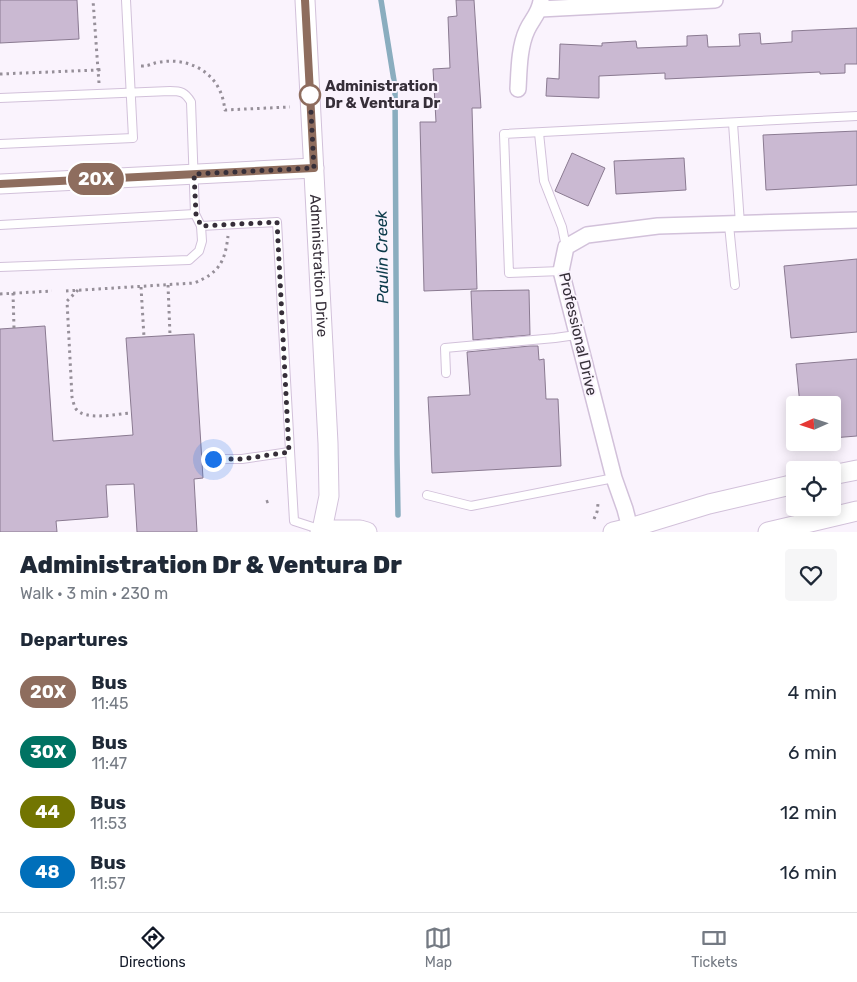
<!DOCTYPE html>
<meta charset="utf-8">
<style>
:root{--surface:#fff;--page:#f6f6f7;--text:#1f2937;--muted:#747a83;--line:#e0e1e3;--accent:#111827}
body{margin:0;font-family:Rubik,sans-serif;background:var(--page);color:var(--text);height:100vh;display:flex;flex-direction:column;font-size:19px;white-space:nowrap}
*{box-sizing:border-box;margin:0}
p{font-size:16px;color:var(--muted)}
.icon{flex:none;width:28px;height:28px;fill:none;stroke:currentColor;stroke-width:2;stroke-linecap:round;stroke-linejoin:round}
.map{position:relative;height:532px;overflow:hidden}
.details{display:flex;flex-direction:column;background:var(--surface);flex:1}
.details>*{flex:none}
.badge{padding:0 10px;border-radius:16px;font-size:18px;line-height:32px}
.needle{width:32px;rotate:267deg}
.tools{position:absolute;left:786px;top:396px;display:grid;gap:10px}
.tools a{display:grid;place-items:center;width:55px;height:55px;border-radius:5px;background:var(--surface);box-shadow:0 2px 12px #0003;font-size:25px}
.you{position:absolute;width:25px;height:25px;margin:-12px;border:4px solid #fff;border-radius:50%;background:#1a73e8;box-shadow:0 0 0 8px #1a73e833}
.map>.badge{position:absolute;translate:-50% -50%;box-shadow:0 0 0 2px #fff}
h2{padding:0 20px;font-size:19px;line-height:45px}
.round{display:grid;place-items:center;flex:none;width:52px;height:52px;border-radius:5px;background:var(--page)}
.head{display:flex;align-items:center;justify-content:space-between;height:85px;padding:0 20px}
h1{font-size:24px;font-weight:800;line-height:38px}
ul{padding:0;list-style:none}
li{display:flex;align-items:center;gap:15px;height:60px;padding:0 20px}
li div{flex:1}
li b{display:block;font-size:19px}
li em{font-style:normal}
li .badge{min-width:55px;font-weight:700;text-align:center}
.tabs{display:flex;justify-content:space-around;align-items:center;height:70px;border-top:1px solid var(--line);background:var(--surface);font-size:14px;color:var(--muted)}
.tabs a{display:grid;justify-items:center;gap:2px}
.tabs .selected{color:var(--accent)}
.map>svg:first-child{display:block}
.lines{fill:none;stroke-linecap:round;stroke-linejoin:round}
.stream{stroke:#8aadbf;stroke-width:5.5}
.building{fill:#cab9d2;stroke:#8a7a91}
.service-casing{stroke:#d2c1da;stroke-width:10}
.minor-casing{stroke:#d2c1da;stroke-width:18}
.tertiary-casing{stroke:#d2c1da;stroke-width:21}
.path{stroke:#968f99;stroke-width:3;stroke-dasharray:2.5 4;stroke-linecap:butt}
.service{stroke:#fff;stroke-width:8}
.minor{stroke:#fff;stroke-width:15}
.tertiary{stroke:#fff;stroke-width:19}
.line-casing{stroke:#fff;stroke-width:11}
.line{stroke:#8e6d5e;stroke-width:8}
.walk{stroke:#362f39;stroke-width:5;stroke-dasharray:0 9}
.stop-dot{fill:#fff;stroke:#8e6d5e;stroke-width:2.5}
.labels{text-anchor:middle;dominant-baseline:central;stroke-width:4;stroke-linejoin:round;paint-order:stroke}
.stop-label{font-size:15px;font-weight:bold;fill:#362f39;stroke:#faf3fd;text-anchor:start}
.street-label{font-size:15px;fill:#362f39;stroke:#faf3fd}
.water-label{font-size:16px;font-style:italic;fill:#0b3a4a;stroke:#faf3fd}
</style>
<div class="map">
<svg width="857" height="532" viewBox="0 0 857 532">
<rect width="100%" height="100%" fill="#faf3fd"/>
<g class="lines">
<path class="stream" d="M381,0L395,87L397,455L398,515"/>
</g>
<g class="building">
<path d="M0,0H77L79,39L0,43Z"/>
<path d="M456,0H474L481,108H472L477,289L424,291L420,122H436L433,69L450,68L448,17L457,16Z"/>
<path d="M857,28V64H845V73L820,74V72L665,79V73L599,76V98L546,96L547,78L559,79L560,44L602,46V43L636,41L637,48L687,46V36L707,35L708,47L740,46L739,34L760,33L761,44L792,42V31Z"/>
<path d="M857,131V185L766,190L763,135Z"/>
<path d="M572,153L605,168L588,206L555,191Z"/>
<path d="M684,158L686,190L616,194L614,161Z"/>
<path d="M857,259V332L791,338L784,266Z"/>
<path d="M529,290L530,335L473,340L471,291Z"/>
<path d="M45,326L53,441L133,435L126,338L194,334L203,478L194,479L197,532H137L134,484L106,485L108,517L56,521L57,532H0V329Z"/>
<path d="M530,346H538L539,360L544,359L546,399H558L561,466L432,473L428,397L470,395L467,352Z"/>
<path d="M857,359V436L832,438V405H800L796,364Z"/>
</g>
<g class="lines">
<g class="service-casing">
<g id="service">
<path d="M0,98L170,91C181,91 185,92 191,102L195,214L201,226L202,241L199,251L189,260L0,267"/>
<path d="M733,123L740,224"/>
<path d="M539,133L544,181L562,227L566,247"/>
<path d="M0,144L133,138L126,0"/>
<path d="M0,225L195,214"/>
<path d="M729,225L735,285"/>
<path d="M201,226L277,222L294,521L322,530"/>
<path d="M561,271L509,273L504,134L857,116"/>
<path d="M446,373L445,348L555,338L576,335"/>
<path d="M213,459H242L289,452"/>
<path d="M427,495L471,506L614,478"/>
</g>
</g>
<g class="minor-casing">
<g id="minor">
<path d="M540,9L715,0"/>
<path d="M518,89C519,71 519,47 527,30C532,19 539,14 541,1"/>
<path d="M631,532L625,509L614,478L561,271L566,247L587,235L658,226L857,220"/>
</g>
</g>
<g class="tertiary-casing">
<g id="tertiary">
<path id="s1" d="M305,0L328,443L329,496L322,530L320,532"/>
<path d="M0,184L314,168"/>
<path d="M832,475L857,470"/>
<path d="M322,530H360L367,532"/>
<path d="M613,532L630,528L709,504L795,484"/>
<path d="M768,532L857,511"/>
</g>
</g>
<g class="path">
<path d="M141,66C151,66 152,63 160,62C184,58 210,68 220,91C223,97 224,104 225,110L290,107"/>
<path d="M0,74L98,70L93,0"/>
<path d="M99,83L98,70L104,69"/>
<path d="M168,285L170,335"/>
<path d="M141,287L144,337"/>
<path d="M78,290L67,301L72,397C73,401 74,406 76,409C85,421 117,414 131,413"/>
<path d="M66,291L194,283C219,273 225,262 228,236"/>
<path d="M13,293L14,328"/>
<path d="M0,294L52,291"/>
<path d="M266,502L269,501"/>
<path d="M594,519L597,512L598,504"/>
</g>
<use href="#service" class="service"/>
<use href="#minor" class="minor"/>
<use href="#tertiary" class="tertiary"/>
</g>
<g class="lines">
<g class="line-casing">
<path id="line" d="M0,184L314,168L305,0"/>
</g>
<use href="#line" class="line"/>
<path class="walk" d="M213,459H242L289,452L277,222L201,226L196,214L194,174L314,168L310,94V95"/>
</g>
<circle class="stop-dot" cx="310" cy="95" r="10"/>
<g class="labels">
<g class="stop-label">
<text x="325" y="86">Administration<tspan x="325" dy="17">Dr &amp; Ventura Dr</tspan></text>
</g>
<g class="street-label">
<text stroke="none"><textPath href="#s1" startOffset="266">Administration Drive</textPath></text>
<text transform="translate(578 334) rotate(77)">Professional Drive</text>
</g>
<g class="water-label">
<text transform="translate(382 257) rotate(-91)">Paulin Creek</text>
</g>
</g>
</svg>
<div class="tools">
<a><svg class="needle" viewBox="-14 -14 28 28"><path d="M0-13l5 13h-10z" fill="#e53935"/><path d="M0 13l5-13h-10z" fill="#747a83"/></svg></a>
<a><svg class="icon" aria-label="locate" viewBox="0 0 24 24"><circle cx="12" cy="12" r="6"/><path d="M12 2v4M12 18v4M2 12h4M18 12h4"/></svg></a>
</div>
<div class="you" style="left:213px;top:459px"></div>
<b class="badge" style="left:96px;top:179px;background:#8e6d5e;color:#fff">20X</b>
</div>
<section class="details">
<div class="head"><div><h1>Administration Dr &amp; Ventura Dr</h1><p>Walk · 3 min · 230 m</p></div><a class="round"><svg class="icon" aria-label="heart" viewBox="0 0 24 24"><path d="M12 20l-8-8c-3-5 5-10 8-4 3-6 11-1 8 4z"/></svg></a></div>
<h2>Departures</h2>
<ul>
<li><span class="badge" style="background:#8e6d5e;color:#fff">20X</span><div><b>Bus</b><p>11:45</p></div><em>4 min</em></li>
<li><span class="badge" style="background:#007363;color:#fff">30X</span><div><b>Bus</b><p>11:47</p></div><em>6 min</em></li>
<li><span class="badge" style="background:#727501;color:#fff">44</span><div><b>Bus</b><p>11:53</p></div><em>12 min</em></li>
<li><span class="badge" style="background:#006fba;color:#fff">48</span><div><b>Bus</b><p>11:57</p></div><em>16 min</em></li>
</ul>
</section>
<nav class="tabs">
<a class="selected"><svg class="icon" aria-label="directions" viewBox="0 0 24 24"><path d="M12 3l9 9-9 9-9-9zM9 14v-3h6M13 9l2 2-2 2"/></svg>Directions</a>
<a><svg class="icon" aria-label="map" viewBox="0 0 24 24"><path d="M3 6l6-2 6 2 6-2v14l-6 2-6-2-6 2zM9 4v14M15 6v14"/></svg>Map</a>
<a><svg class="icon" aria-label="tickets" viewBox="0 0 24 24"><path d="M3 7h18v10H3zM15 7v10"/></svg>Tickets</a>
</nav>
